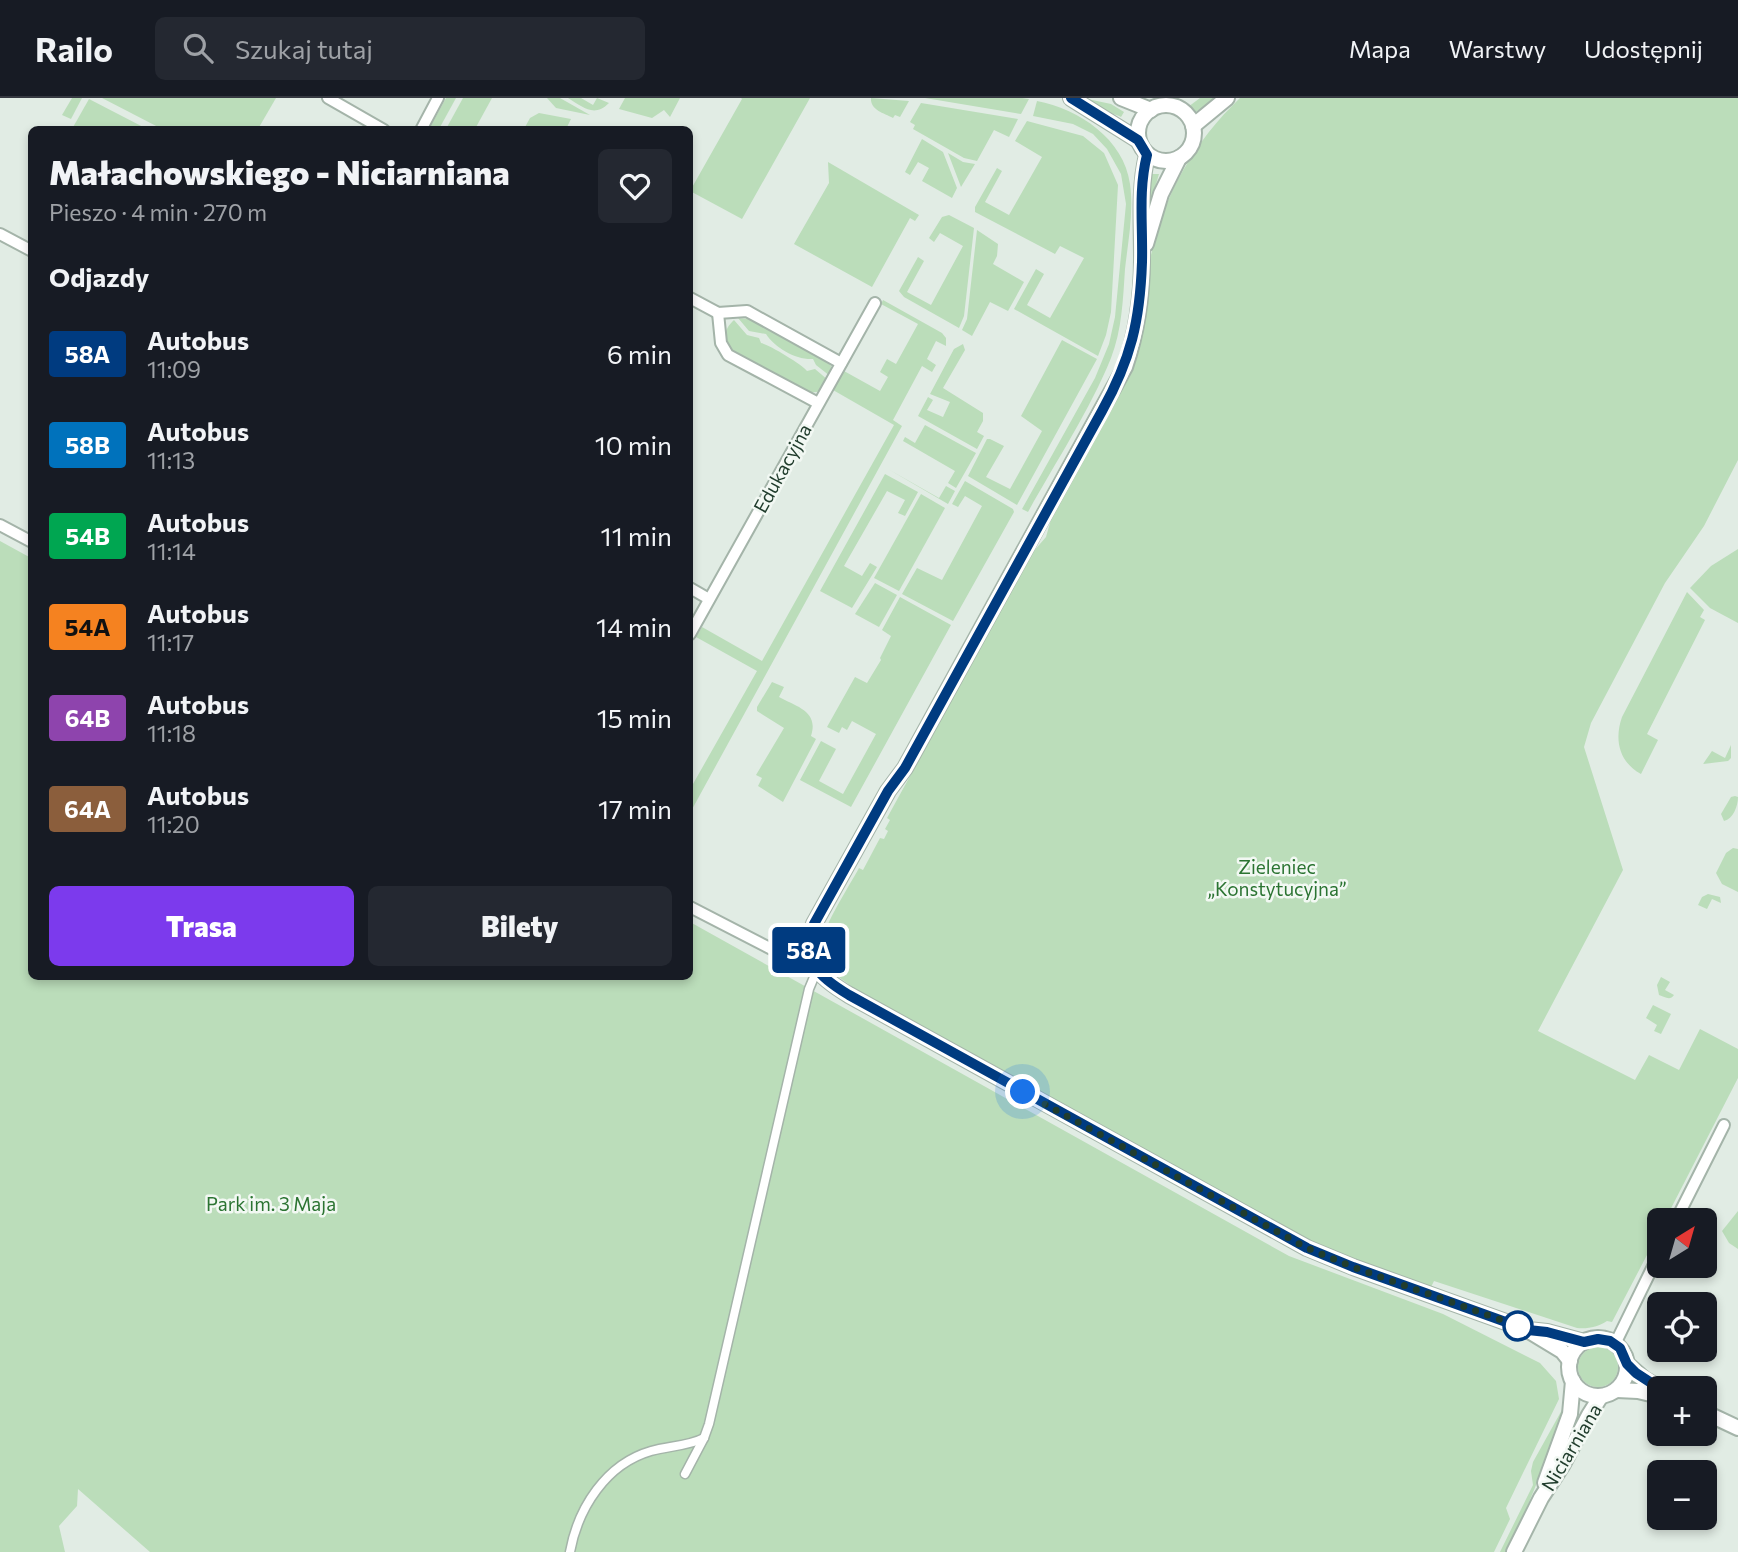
<!DOCTYPE html>
<html lang="pl">
<meta charset="utf-8">
<style>
:root{--surface:#171b24;--page:#242831;--text:#f1f3f6;--muted:#9ea1a6;--line:#363941;--accent:#7c3aed}
body{margin:0;font-family:Commissioner,sans-serif;background:var(--page);color:var(--text);height:100vh;display:flex;flex-direction:column;font-size:26px;white-space:nowrap}
*{box-sizing:border-box;margin:0}
p{font-size:23px;color:var(--muted)}
.icon{flex:none;width:38px;height:38px;fill:none;stroke:currentColor;stroke-width:2;stroke-linecap:round;stroke-linejoin:round}
.map{position:relative;flex:1;overflow:hidden}
.details{position:absolute;left:28px;top:28px;width:665px;height:854px;display:flex;flex-direction:column;background:var(--surface);border-radius:10px;box-shadow:0 4px 10px #0003}
.details>*{flex:none}
.badge{padding:0 14px;border-radius:5px;font-size:24px;line-height:46px}
.needle{width:46px;rotate:37deg}
.tools{position:absolute;left:1647px;top:1110px;display:grid;gap:14px}
.tools a{display:grid;place-items:center;width:70px;height:70px;border-radius:10px;background:var(--surface);box-shadow:0 4px 10px #0003;font-size:35px}
.you{position:absolute;width:35px;height:35px;margin:-18px;border:5px solid #fff;border-radius:50%;background:#1a73e8;box-shadow:0 0 0 10px #1a73e833}
.map>.badge{position:absolute;translate:-50% -50%;box-shadow:0 0 0 4px #fff}
h2{padding:0 21px;font-size:26px;line-height:63px}
.round{display:grid;place-items:center;flex:none;width:74px;height:74px;border-radius:10px;background:var(--page)}
.overview{display:flex;align-items:center;justify-content:space-between;height:119px;padding:0 21px}
h1{font-size:33px;font-weight:800;line-height:52px}
.button{display:flex;gap:14px;margin-top:auto;padding:14px 21px}
.button a{flex:1;height:80px;border-radius:10px;background:var(--accent);color:#fff;font-size:28px;font-weight:800;line-height:80px;text-align:center}
.button a+a{background:var(--page);color:var(--text)}
ul{padding:0;list-style:none}
li{display:flex;align-items:center;gap:21px;height:91px;padding:0 21px}
li div{flex:1}
li b{display:block;font-size:26px}
li em{font-style:normal}
li .badge{min-width:77px;font-weight:700;text-align:center}
header{display:flex;align-items:center;gap:42px;box-sizing:border-box;height:98px;padding:0 35px;background:var(--surface);border-bottom:2px solid var(--line)}
header strong{font-size:33px}
nav{display:flex;gap:38px;margin-inline-start:auto;font-size:24px}
.search{width:490px;height:63px;background:var(--page);display:flex;align-items:center;gap:18px;box-sizing:border-box;padding:0 24px;border-radius:10px;color:var(--muted);font-size:26px}
.map>svg:first-child{display:block}
.green{fill:#bbddba}
.lines{fill:none;stroke-linecap:round;stroke-linejoin:round}
.pedestrian-casing{stroke:#a4b4a9;stroke-width:11}
.minor-casing{stroke:#a4b4a9;stroke-width:14}
.tertiary-casing{stroke:#a4b4a9;stroke-width:18}
.pedestrian{stroke:#fff;stroke-width:8}
.minor{stroke:#fff;stroke-width:10}
.tertiary{stroke:#fff;stroke-width:14}
.line-casing{stroke:#fff;stroke-width:16}
.line{stroke:#003b80;stroke-width:10}
.walk{stroke:#213d2d;stroke-width:7;stroke-dasharray:0 12.6}
.stop-dot{fill:#fff;stroke:#003b80;stroke-width:3.5}
.labels{text-anchor:middle;dominant-baseline:central;stroke-width:5;stroke-linejoin:round;paint-order:stroke}
.street-label{font-size:19px;fill:#213d2d;stroke:#f2f8f3}
.park-label{font-size:19px;fill:#2b7432;stroke:#f2f8f3}
</style>
<header>
<strong>Railo</strong>
<div class="search"><svg class="icon" aria-label="search" viewBox="0 0 24 24"><circle cx="10" cy="10" r="6"/><path d="M15 15l6 6"/></svg>Szukaj tutaj</div>
<nav><a>Mapa</a><a>Warstwy</a><a>Udostępnij</a></nav>
</header>
<div class="map">
<svg width="1738" height="1454" viewBox="0 0 1738 1454">
<rect width="100%" height="100%" fill="#e1ece4"/>
<g class="green">
<path d="M72,0H82L71,21L62,17Z"/>
<path d="M102,0H276L258,31H162Z"/>
<path d="M446,0H456L439,31H429Z"/>
<path d="M463,0H492L475,31H446Z"/>
<path d="M547,0H560L590,17L556,10Z"/>
<path d="M568,0H581L593,7L597,0L609,5C594,20 583,9 568,0Z"/>
<path d="M625,0H680L670,19L664,12L652,20L619,11Z"/>
<path d="M741,0H810L742,121L690,93L742,1Z"/>
<path d="M871,0L909,3L900,19L895,17L893,20C884,15 870,12 871,0Z"/>
<path d="M925,0H1022L1029,1L1021,16Z"/>
<path d="M1083,0L1111,6L1124,14L1121,19L1119,18L1102,12Z"/>
<path d="M1200,0H1218L1192,16L1188,9Z"/>
<path d="M1240,0H1738V362L1704,428L1665,485L1591,625L1584,649L1623,772L1538,933L1635,982L1649,957L1679,972L1700,931L1738,951V980L1665,1122H1659V1134L1612,1224L1607,1223C1598,1229 1588,1231 1577,1230L1434,1183L1431,1189L1322,1149L902,919C882,906 822,877 820,853C818,836 850,787 859,770L863,772L880,740L884,741L888,733L885,731L890,722L887,720L1033,454L1046,439L1052,418L1122,292C1146,243 1141,208 1151,157C1164,96 1195,43 1240,0Z"/>
<path d="M89,1L147,31H72Z"/>
<path d="M1037,3C1079,11 1124,41 1130,86C1134,114 1128,144 1125,171C1123,201 1122,232 1111,260C1090,312 1055,365 1028,414L1022,411L1095,280L1109,246L1115,219L1126,106L1121,76L1107,51L1093,36L1073,26L1033,18Z"/>
<path d="M921,5L1018,21L1009,39L994,32L977,63L964,60L913,31L915,27L910,24Z"/>
<path d="M539,15L571,21L566,31H524L530,20Z"/>
<path d="M1027,23L1083,38L1104,55L1118,87L1111,214L1106,237L1098,258L1014,211L1036,171L1044,176L1027,207L1050,220L1084,160L1060,148L1055,156L975,114V109L997,70L1002,73L985,104L1009,117L1042,59L1015,43Z"/>
<path d="M922,41L943,54L957,90L952,100L922,83L929,70L918,64L910,77L905,74Z"/>
<path d="M948,55L963,64L975,66L961,89Z"/>
<path d="M828,64L919,117L915,123L910,120L872,189L794,146L829,85Z"/>
<path d="M1150,76H1159L1147,117Z"/>
<path d="M949,117L974,130L964,218L959,230L904,199L899,193L918,159L924,163L907,194L931,207L963,148L940,135L934,144L929,140L942,119Z"/>
<path d="M977,132L998,146L997,158L993,166L1024,184L1008,213L990,204L972,238L962,232L967,221Z"/>
<path d="M883,202L942,235L946,240V248L936,243L927,261L936,267L932,274L922,268L893,322L902,328L690,715V684L693,686L757,573L696,539L702,529L762,563L894,327L833,292L844,273L880,293L888,279L880,274L887,261L896,266L918,226L881,206Z"/>
<path d="M738,220L750,221L826,262L831,268L830,278L816,267L813,261C796,262 775,250 766,236L749,233Z"/>
<path d="M734,222L747,237L759,240L761,245C768,246 803,267 807,273L815,271L828,282C823,291 819,297 808,293L730,251C723,240 724,231 734,222Z"/>
<path d="M1062,242L1097,261L1017,407L968,378L987,341H990L1004,348L986,379L1010,391L1042,333L1021,318Z"/>
<path d="M963,246L965,252L943,290L983,315V323L977,334L984,338L977,351L918,318L928,299L933,302L927,312L943,319L950,304L930,296L954,251Z"/>
<path d="M925,327L976,355L956,390L948,385L955,373L903,343L905,339L915,345Z"/>
<path d="M888,371L939,400L946,388L955,393L948,406Z"/>
<path d="M885,376L918,394L905,418L898,415L905,402L887,393L844,468L862,478L870,465L877,469L852,510L820,493Z"/>
<path d="M965,383L1013,411L1014,414L953,523L902,496L917,470L942,482L982,408L965,398L958,409L952,406Z"/>
<path d="M921,396L945,410L899,493L874,480Z"/>
<path d="M0,443L31,460L32,878H690V824L1289,1158L1443,1216L1540,1265L1556,1283L1559,1301L1506,1410L1510,1421L1494,1454H150L78,1391L77,1408L59,1428L65,1454H0Z"/>
<path d="M1738,451V525L1710,510L1690,490L1711,468Z"/>
<path d="M875,485L897,497L879,529L855,516Z"/>
<path d="M1687,494L1704,512L1700,519L1705,522L1647,636L1658,642L1641,676C1619,664 1614,642 1622,619Z"/>
<path d="M900,499L951,527L851,709L800,682L821,643L836,651L819,683L843,696L876,636L852,623L847,632L842,629L839,635L827,629L855,579L867,585L881,562L880,560L891,538L882,532Z"/>
<path d="M772,584L784,589L779,599C797,609 819,613 811,638L816,641L783,704L758,688L762,680L756,677L784,630L757,613V609Z"/>
<path d="M1731,647V660L1728,663L1703,666L1712,653L1725,660Z"/>
<path d="M1735,698L1738,699C1738,708 1733,721 1724,723L1721,716L1731,699Z"/>
<path d="M1733,750L1738,751V794L1722,786L1716,775L1726,755Z"/>
<path d="M1708,796L1720,799L1721,805L1712,801L1707,811L1698,807L1702,799Z"/>
<path d="M1661,879L1670,884L1665,892L1674,897C1670,903 1665,899 1659,897L1657,887Z"/>
<path d="M1653,907L1671,916L1661,936L1654,933L1657,927L1646,920Z"/>
<path d="M1738,1113V1151L1729,1145L1722,1133Z"/>
<circle cx="1598" cy="1269" r="20"/>
<path d="M1563,1310L1567,1311L1525,1414L1506,1454H1500L1533,1387L1531,1373L1533,1364Z"/>
</g>
<g class="lines">
<g class="pedestrian-casing">
<g id="pedestrian">
<path d="M685,1376L704,1340L709,1326L809,891L817,872"/>
<path d="M570,1454C578,1410 606,1366 651,1353C668,1348 689,1348 704,1340"/>
</g>
</g>
<g class="minor-casing">
<g id="minor">
<path d="M328,0L384,32"/>
<path d="M421,32L438,0"/>
<path d="M0,136L32,153"/>
<path d="M690,200L718,215L747,213L841,265"/>
<path d="M718,215L721,245L728,257L818,305"/>
<path d="M0,427L32,444"/>
<path d="M690,490L709,501"/>
<path d="M690,536L875,205"/>
<path d="M690,809L785,858L809,859"/>
<path d="M1676,1122L1724,1027"/>
<path d="M1615,1246L1659,1156"/>
</g>
</g>
<g class="tertiary-casing">
<g id="tertiary">
<path d="M1071,0L1138,42"/>
<path d="M1121,0L1151,12"/>
<circle cx="1166" cy="35" r="28"/>
<path d="M1193,28L1227,0"/>
<path d="M1147,57C1139,91 1142,125 1142,161C1142,197 1137,234 1125,269L905,670L888,693L814,826C800,863 819,879 849,897L1307,1150L1353,1169L1528,1232L1547,1234L1584,1244"/>
<path d="M1146,146L1161,96L1179,60"/>
<path d="M1529,1233L1562,1253L1570,1263"/>
<circle cx="1598" cy="1269" r="29"/>
<path d="M1627,1266L1644,1281L1659,1290"/>
<path d="M1617,1292L1638,1293L1659,1298"/>
<path d="M1704,1314L1738,1330"/>
<path d="M1545,1385L1570,1316L1573,1283"/>
<path d="M1514,1454L1541,1400L1563,1366L1589,1317L1601,1298"/>
</g>
</g>
<use href="#pedestrian" class="pedestrian"/>
<use href="#minor" class="minor"/>
<use href="#tertiary" class="tertiary"/>
</g>
<g class="lines">
<g class="line-casing">
<path id="line" d="M1071,0L1138,42L1147,57C1138,93 1143,127 1142,164C1140,223 1131,261 1102,313L905,670L888,693L814,826C800,863 819,879 849,897L1307,1150L1353,1169L1528,1232L1547,1234L1584,1244L1598,1241L1610,1243L1620,1250L1627,1266L1636,1275L1659,1290"/>
</g>
<use href="#line" class="line"/>
<path class="walk" d="M1023,994L1307,1150L1353,1169L1518,1228"/>
</g>
<circle class="stop-dot" cx="1518" cy="1228" r="14"/>
<g class="labels">
<g class="street-label">
<text transform="translate(782 370) rotate(-61)">Edukacyjna</text>
<text transform="translate(1571 1349) rotate(-59)">Niciarniana</text>
</g>
<g class="park-label">
<text x="1277" y="768">Zieleniec<tspan x="1277" dy="22">„Konstytucyjna”</tspan></text>
<text x="271" y="1105">Park im. 3 Maja</text>
</g>
</g>
</svg>
<div class="tools">
<a><svg class="needle" viewBox="-14 -14 28 28"><path d="M0-13l5 13h-10z" fill="#e53935"/><path d="M0 13l5-13h-10z" fill="#9ea1a6"/></svg></a>
<a><svg class="icon" aria-label="locate" viewBox="0 0 24 24"><circle cx="12" cy="12" r="6"/><path d="M12 2v4M12 18v4M2 12h4M18 12h4"/></svg></a>
<a>+</a>
<a>−</a>
</div>
<div class="you" style="left:1023px;top:994px"></div>
<b class="badge" style="left:809px;top:852px;background:#003b80;color:#fff">58A</b>
<section class="details">
<div class="overview"><div><h1>Małachowskiego - Niciarniana</h1><p>Pieszo · 4 min · 270 m</p></div><a class="round"><svg class="icon" aria-label="heart" viewBox="0 0 24 24"><path d="M12 20l-8-8c-3-5 5-10 8-4 3-6 11-1 8 4z"/></svg></a></div>
<h2>Odjazdy</h2>
<ul>
<li><span class="badge" style="background:#003b80;color:#fff">58A</span><div><b>Autobus</b><p>11:09</p></div><em>6 min</em></li>
<li><span class="badge" style="background:#0072bc;color:#fff">58B</span><div><b>Autobus</b><p>11:13</p></div><em>10 min</em></li>
<li><span class="badge" style="background:#00a651;color:#fff">54B</span><div><b>Autobus</b><p>11:14</p></div><em>11 min</em></li>
<li><span class="badge" style="background:#f58220;color:#111">54A</span><div><b>Autobus</b><p>11:17</p></div><em>14 min</em></li>
<li><span class="badge" style="background:#8e44ad;color:#fff">64B</span><div><b>Autobus</b><p>11:18</p></div><em>15 min</em></li>
<li><span class="badge" style="background:#8b5e3c;color:#fff">64A</span><div><b>Autobus</b><p>11:20</p></div><em>17 min</em></li>
</ul>
<div class="button"><a>Trasa</a><a>Bilety</a></div>
</section>
</div>
